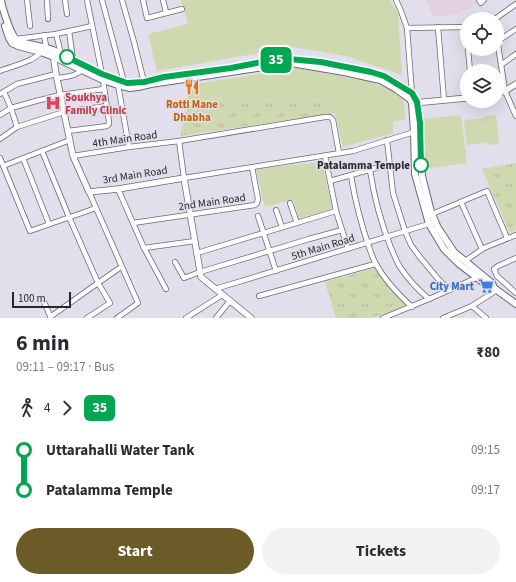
<!DOCTYPE html>
<meta charset="utf-8">
<style>
:root{--surface:#fff;--page:#f2f2f3;--text:#2b2b33;--muted:#7c7c81;--accent:#6b5b29}
body{margin:0;font-family:"Source Sans 3",sans-serif;background:var(--page);color:var(--text);height:100vh;display:flex;flex-direction:column;font-size:15px;white-space:nowrap}
*{box-sizing:border-box;margin:0}
p{font-size:13px;color:var(--muted)}
.icon{flex:none;width:22px;height:22px;fill:none;stroke:currentColor;stroke-width:2;stroke-linecap:round;stroke-linejoin:round}
.map{position:relative;height:318px;overflow:hidden}
.sheet{display:flex;flex-direction:column;background:var(--surface);flex:1}
.sheet>*{flex:none}
.badge{padding:0 8px;border-radius:6px;font-size:14px;line-height:26px}
.buttons{position:absolute;left:460px;top:12px;display:grid;gap:8px}
.buttons a{display:grid;place-items:center;width:44px;height:44px;border-radius:50%;background:var(--surface);box-shadow:0 4px 16px #0002;font-size:20px}
.scale{position:absolute;left:12px;bottom:10px;width:59px;box-sizing:border-box;padding-left:4px;border:2px solid #28262b;border-top:0;font-size:11px;line-height:14px;white-space:nowrap;color:#28262b;-webkit-text-stroke:3px #e2deeb;paint-order:stroke}
.map>.badge{position:absolute;translate:-50% -50%;box-shadow:0 0 0 2px #fff}
.legs{display:flex;align-items:center;gap:6px;height:44px;padding:0 16px;font-size:13px}
.legs p{margin-inline-start:auto}
.head{display:flex;align-items:center;justify-content:space-between;height:68px;padding:0 16px}
h1{font-size:22px;font-weight:700;line-height:30px}
.primary-button{display:flex;gap:8px;margin-top:auto;padding:8px 16px}
.primary-button a{flex:1;height:46px;border-radius:24px;background:var(--accent);color:#fff;font-size:16px;font-weight:700;line-height:46px;text-align:center}
.primary-button a+a{background:var(--page);color:var(--text)}
ul{padding:0 16px;list-style:none}
li{display:flex;align-items:center;gap:14px;height:40px;font-size:15px}
li i{display:grid;place-items:center;width:6px;height:100%;margin:0 5px;background:currentColor}
li i::after{content:'';width:10px;height:10px;margin:-5px;border:3px solid;border-radius:50%;background:var(--surface)}
li p{margin-inline-start:auto}
li:first-child i{background:linear-gradient(#0000 50%,currentColor 0)}
li:last-child i{background:linear-gradient(currentColor 50%,#0000 0)}
.map>svg:first-child{display:block}
.education{fill:#e3d0e1}
.grass{fill:#ced9af}
.park{fill:url(#park-tufts)}
.lines{fill:none;stroke-linecap:round;stroke-linejoin:round}
.minor-casing{stroke:#6c6974;stroke-width:6}
.tertiary-casing{stroke:#6c6974;stroke-width:7}
.secondary-casing{stroke:#6c6974;stroke-width:8}
.minor{stroke:#fff;stroke-width:4.5}
.tertiary{stroke:#fff;stroke-width:5.5}
.secondary{stroke:#fff;stroke-width:6}
.line-1-casing{stroke:#fff;stroke-width:9}
.line-1{stroke:#00a651;stroke-width:6}
.stop-1-dot{fill:#fff;stroke:#00a651;stroke-width:2}
.labels{text-anchor:middle;dominant-baseline:central;stroke-width:3;stroke-linejoin:round;paint-order:stroke}
.health-label{font-size:11px;font-weight:bold;fill:#be3a42;stroke:#e2deeb;text-anchor:start}
.food-label{font-size:11px;font-weight:bold;fill:#c56008;stroke:#e2deeb}
.street-label{font-size:11px;fill:#28262b;stroke:#e2deeb}
.stop-label{font-size:11px;font-weight:bold;fill:#28262b;stroke:#e2deeb;text-anchor:end}
.shop-label{font-size:11px;font-weight:bold;fill:#366cbe;stroke:#e2deeb;text-anchor:end}
</style>
<div class="map">
<svg width="516" height="318" viewBox="0 0 516 318">
<defs>
<pattern id="park-tufts" width="24" height="20" patternUnits="userSpaceOnUse"><rect width="24" height="20" fill="#ced9af"/><path d="M3 7l-1-3M5 7V3M7 7l1-3M15 17l-1-3M17 17v-4M19 17l1-3" fill="none" stroke="#b1ba97"/></pattern>
</defs>
<rect width="100%" height="100%" fill="#e2deeb"/>
<path class="education" d="M426,0H475L477,4L455,15L433,16Z"/>
<g class="grass">
<path d="M181,0H390L398,14L402,75L346,56L293,47L157,71L148,34L188,24Z"/>
<path d="M297,68L367,81L392,91L403,99L406,119L393,122V133L343,147L335,113L328,101L255,99L188,100L189,85Z"/>
<path d="M461,115L467,163L425,169L423,119Z"/>
<path d="M496,115L499,144L488,145V142L467,145L464,120L485,118V116Z"/>
<path d="M322,162L332,209L299,218L293,199L265,207L256,169Z"/>
</g>
<g class="park">
<path d="M255,99L328,101L335,113L180,136L188,100Z"/>
<path d="M516,163V230L510,233L482,169Z"/>
<path d="M375,268L406,306L372,318H336L325,282Z"/>
</g>
<g class="lines">
<g class="minor-casing">
<g id="minor">
<path d="M27,0L30,26"/>
<path d="M47,0L48,19"/>
<path d="M65,0L67,14"/>
<path d="M87,0L102,74"/>
<path d="M102,0L124,82"/>
<path d="M122,0L134,42L144,82"/>
<path d="M143,0L147,18L182,9"/>
<path d="M163,0L166,12"/>
<path d="M396,0L401,11L407,28L412,94"/>
<path d="M479,0L481,3L484,0"/>
<path d="M495,19L516,4"/>
<path d="M438,27L444,100"/>
<path d="M465,27L467,43"/>
<path d="M407,28L467,27"/>
<path d="M69,31L73,60"/>
<path d="M56,34L61,54"/>
<path d="M44,35L47,51"/>
<path d="M497,38L505,91L516,116"/>
<path d="M16,39L56,34L92,26"/>
<path d="M498,41L516,29"/>
<path d="M468,49L470,71"/>
<path d="M501,65L516,54"/>
<path d="M0,71C12,66 33,62 41,52"/>
<path d="M57,78C66,77 76,76 82,70"/>
<path d="M118,85L129,147"/>
<path d="M4,92L11,108L17,127"/>
<path d="M0,94L17,84L56,74"/>
<path d="M0,115L11,108L36,101L60,95L104,89"/>
<path d="M68,131L107,126L109,124V122L103,80"/>
<path d="M0,139L17,127L64,112L107,106"/>
<path d="M387,140L393,193L405,231L411,245L419,256L439,280L450,290"/>
<path d="M179,141L184,178L353,151L414,132"/>
<path d="M42,151L69,217L98,283L121,267"/>
<path d="M73,156L129,147L179,141L325,117H330L333,120L339,153"/>
<path d="M325,156L336,211L348,249"/>
<path d="M0,158L30,231L96,208"/>
<path d="M23,158L49,224"/>
<path d="M3,166L70,140"/>
<path d="M370,170C374,197 381,223 391,248C394,254 396,261 400,267C408,279 418,290 429,299"/>
<path d="M351,176C355,200 361,224 369,247C371,253 373,259 376,264C385,281 398,294 412,307"/>
<path d="M330,181L390,164"/>
<path d="M118,189L144,248L166,289"/>
<path d="M89,192L138,303L117,318"/>
<path d="M461,202L482,249"/>
<path d="M290,203L297,223"/>
<path d="M276,210L282,227"/>
<path d="M432,214L487,191L507,238"/>
<path d="M258,216L276,271"/>
<path d="M133,223L255,205L257,203L258,199L252,167"/>
<path d="M144,248L195,241"/>
<path d="M197,253L336,211"/>
<path d="M516,258L498,266L494,269L497,276L516,293"/>
<path d="M465,261L484,248L516,235"/>
<path d="M175,262L184,278L200,272L309,239L342,230"/>
<path d="M215,289L432,223"/>
<path d="M259,296L375,264"/>
<path d="M44,302L51,318"/>
<path d="M50,317L98,283L110,303L87,318"/>
<path d="M186,318L222,295"/>
<path d="M216,318L230,301"/>
<path d="M383,318L429,299L476,278"/>
<path d="M443,318L472,306"/>
<path d="M486,318L472,306L497,290"/>
</g>
</g>
<g class="tertiary-casing">
<g id="tertiary">
<path d="M53,54L56,74L73,156L89,192L118,189L184,178L201,277L251,318"/>
<path d="M497,93L505,91L516,84"/>
<path d="M414,103L467,98"/>
</g>
</g>
<g class="secondary-casing">
<g id="secondary">
<path d="M1,0C2,8 9,28 13,35C14,38 17,40 20,42L47,48L53,50L102,74L127,83L144,82L164,77L231,68L262,62L289,59L321,63L371,72L384,76L412,93L417,102L420,123L422,176L431,212L438,228L454,252L492,283L494,288L516,304"/>
<path d="M5,26L9,38L12,43L18,46L41,52L54,57L103,80L118,85L130,88L138,87L151,84L291,63L344,72L380,80L396,89L410,99L412,103L414,132L415,174L429,224L444,249L458,263L489,287L494,288"/>
</g>
</g>
<use href="#minor" class="minor"/>
<use href="#tertiary" class="tertiary"/>
<use href="#secondary" class="secondary"/>
</g>
<g class="lines">
<g class="line-1-casing">
<path id="line-1" d="M67,57L102,74L127,83L144,82L164,77L231,68L262,62L289,59L321,62L371,72L384,76L412,93L417,102L420,123L421,165"/>
</g>
<use href="#line-1" class="line-1"/>
</g>
<defs>
<g id="restaurant-bare" transform="scale(1.2)"><path d="M-5-6h1v4h1v-4h1v4h1v-4h1v5L-1.5 .5V6h-2V.5L-5-1ZM5-6V6H3V1.5H1.5Q1.5-4 5-6Z" fill="#e8710a" stroke="#e2deeb" stroke-width="2.5" paint-order="stroke"/></g>
<g id="hospital-bare" transform="scale(1.2)"><path d="M-5-5h3v3.5h4V-5h3V5h-3V1.5h-4V5h-3Z" fill="#e0444e" stroke="#e2deeb" stroke-width="2.5" paint-order="stroke"/></g>
<g id="supermarket-bare" transform="scale(1.2)"><path d="M-6-5.5h2.5l.6 2H6L4.5 2H-2.5L-4.4-4H-6ZM-1.5 3.2a1.3 1.3 0 1 0 .1 0ZM3 3.2a1.3 1.3 0 1 0 .1 0Z" fill="#3f7fe0" stroke="#e2deeb" stroke-width="2.5" paint-order="stroke"/></g>
</defs>
<g fill-rule="evenodd">
<use href="#restaurant-bare" x="192" y="87"/>
<use href="#hospital-bare" x="53" y="103"/>
<use href="#supermarket-bare" x="486" y="286"/>
</g>
<g class="stop-1-dot">
<circle cx="67" cy="57" r="7"/>
<circle cx="421" cy="165" r="7"/>
</g>
<g class="labels">
<g class="health-label">
<text x="65" y="97">Soukhya<tspan x="65" dy="13">Family Clinic</tspan></text>
</g>
<g class="food-label">
<text x="192" y="104">Rotti Mane<tspan x="192" dy="13">Dhabha</tspan></text>
</g>
<g class="street-label">
<text transform="translate(125 139) rotate(-8)">4th Main Road</text>
<text transform="translate(135 175) rotate(-9)">3rd Main Road</text>
<text transform="translate(212 202) rotate(-8)">2nd Main Road</text>
<text transform="translate(323 247) rotate(-17)">5th Main Road</text>
</g>
<g class="stop-label">
<text x="410" y="165">Patalamma Temple</text>
</g>
<g class="shop-label">
<text x="474" y="286">City Mart</text>
</g>
</g>
</svg>
<div class="buttons">
<a><svg class="icon" aria-label="locate" viewBox="0 0 24 24"><circle cx="12" cy="12" r="6"/><path d="M12 2v4M12 18v4M2 12h4M18 12h4"/></svg></a>
<a><svg class="icon" aria-label="layers" viewBox="0 0 24 24"><path d="M12 4l9 5-9 5-9-5zM3 14l9 5 9-5"/></svg></a>
</div>
<div class="scale">100 m</div>
<b class="badge" style="left:276px;top:60px;background:#00a651;color:#fff">35</b>
</div>
<section class="sheet">
<div class="head"><div><h1>6 min</h1><p>09:11 – 09:17 · Bus</p></div><b>₹80</b></div>
<div class="legs"><svg class="icon" aria-label="walk" viewBox="0 0 24 24"><circle cx="13" cy="4" r="2"/><path d="M13 8l-2 6 4 7M11 14l-3 7M7 12l3-4h3l4 4"/></svg>4<svg class="icon" aria-label="forward" viewBox="0 0 24 24"><path d="M9 5l7 7-7 7"/></svg><b class="badge" style="background:#00a651;color:#fff">35</b></div>
<ul>
<li><i style="color:#00a651"></i><b>Uttarahalli Water Tank</b><p>09:15</p></li>
<li><i style="color:#00a651"></i><b>Patalamma Temple</b><p>09:17</p></li>
</ul>
<div class="primary-button"><a>Start</a><a>Tickets</a></div>
</section>
